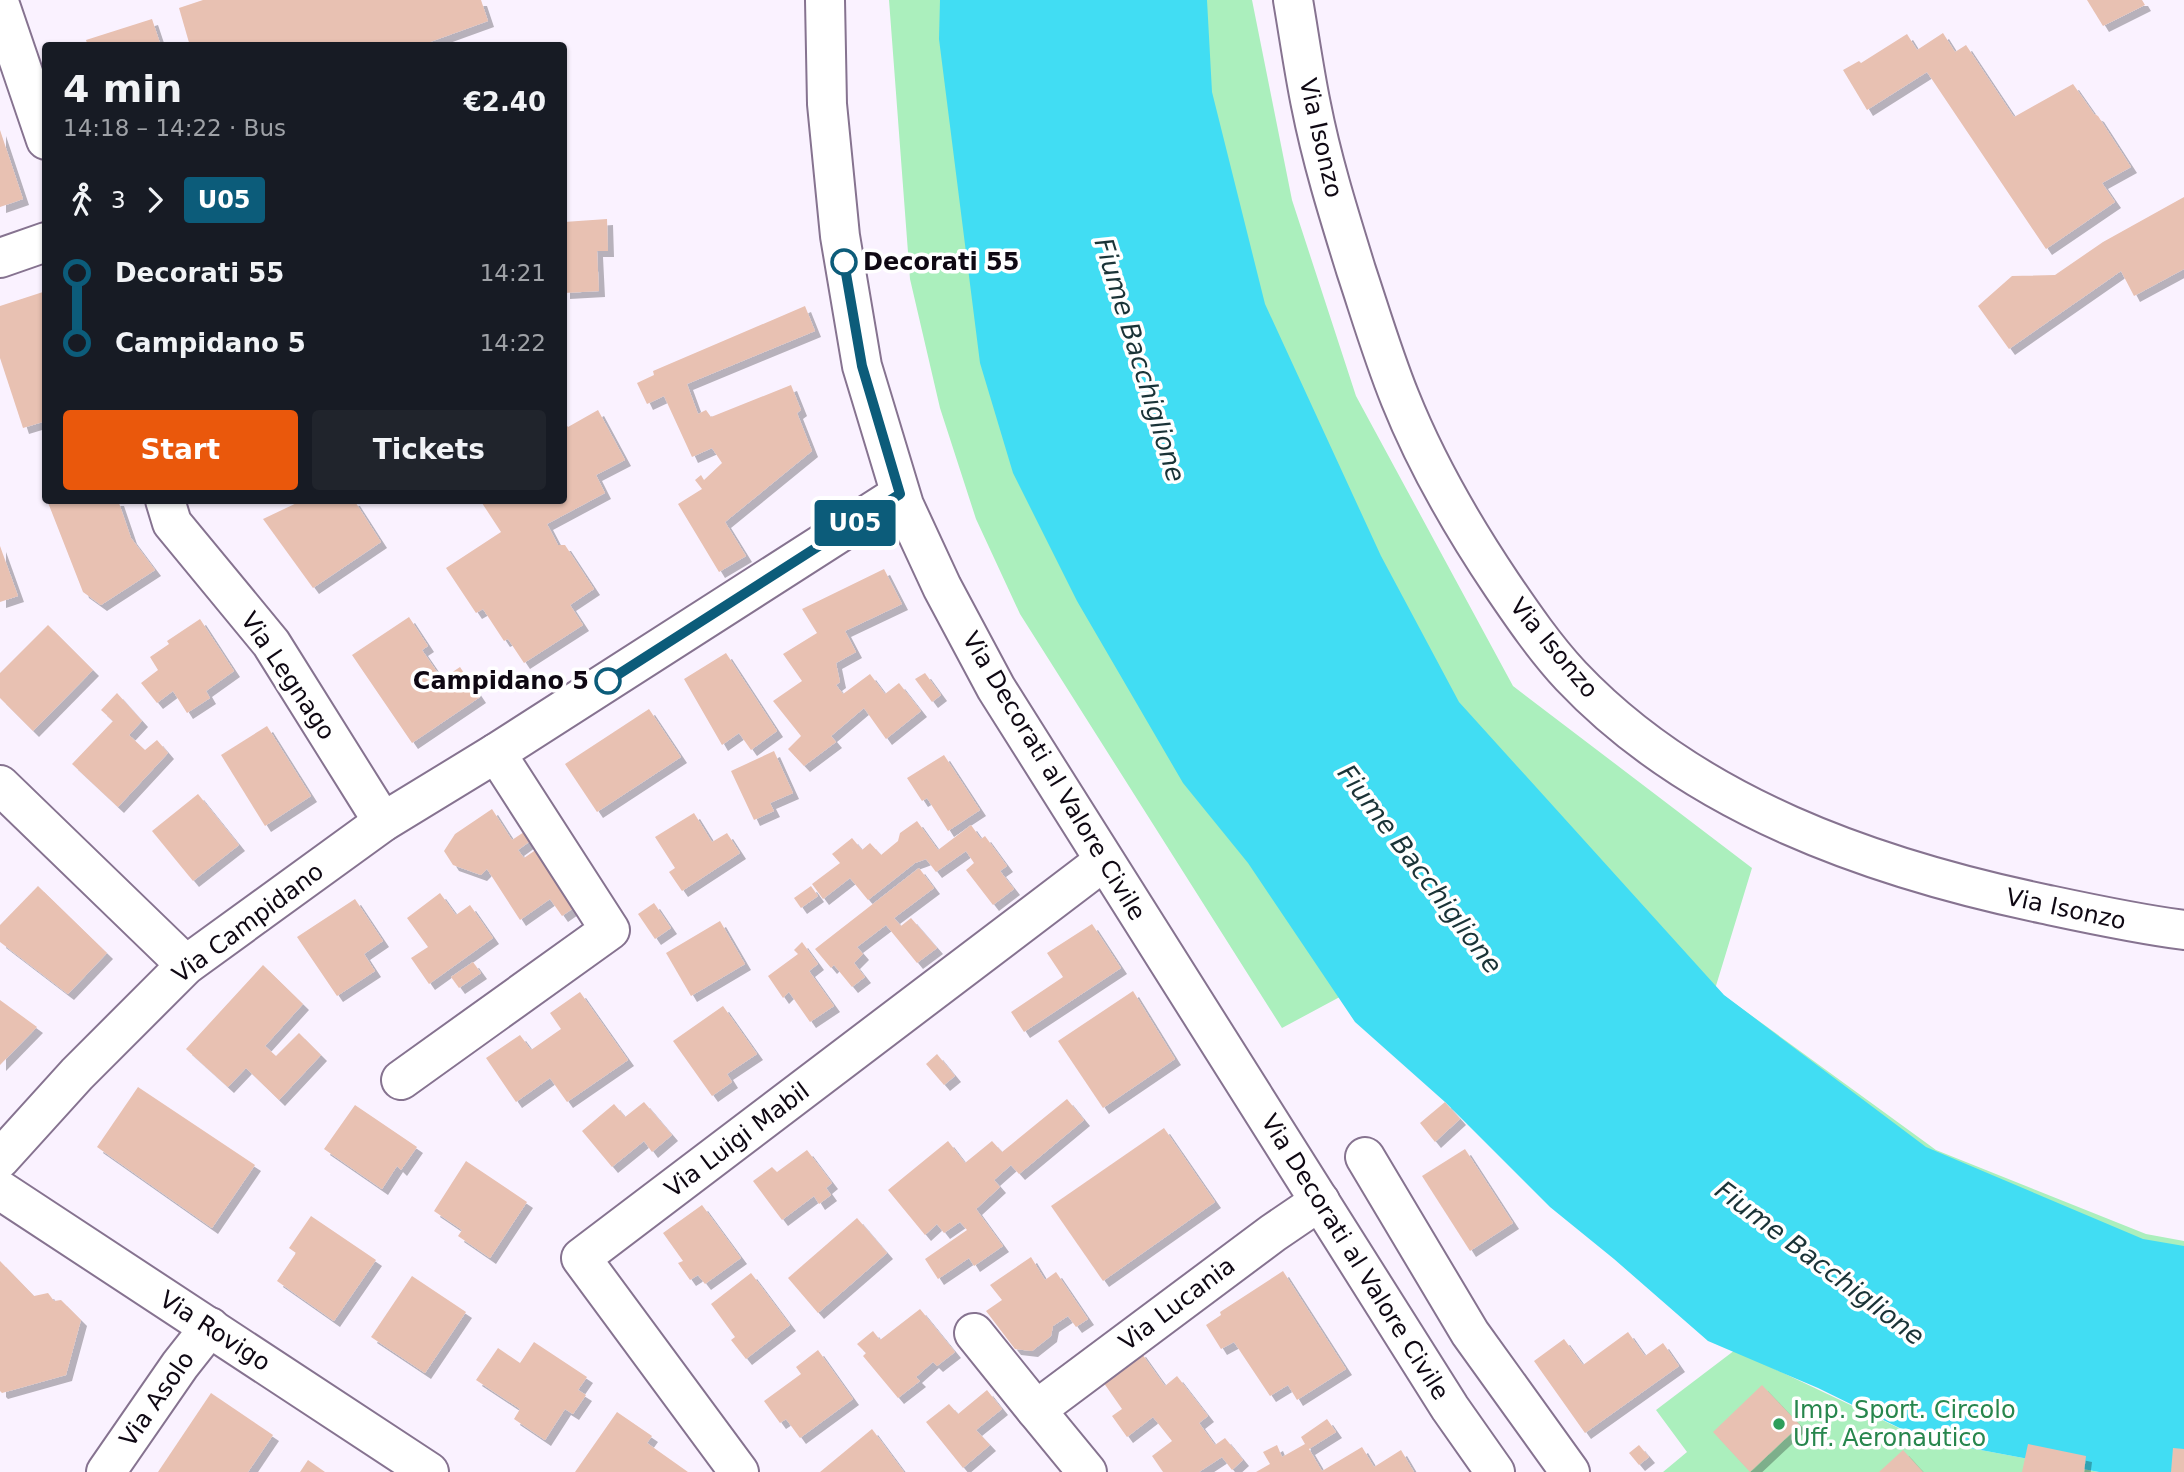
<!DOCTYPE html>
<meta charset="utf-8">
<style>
:root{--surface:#171b24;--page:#20242c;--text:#f1f3f6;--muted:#9ea1a6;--accent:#ea580c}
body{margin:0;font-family:"DejaVu Sans",sans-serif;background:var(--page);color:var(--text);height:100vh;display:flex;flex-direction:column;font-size:26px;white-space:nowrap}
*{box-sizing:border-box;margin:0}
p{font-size:23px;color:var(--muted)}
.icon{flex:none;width:38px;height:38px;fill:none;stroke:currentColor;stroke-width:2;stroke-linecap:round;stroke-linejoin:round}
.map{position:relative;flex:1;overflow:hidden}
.side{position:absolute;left:42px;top:42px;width:525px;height:462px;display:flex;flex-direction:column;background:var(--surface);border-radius:7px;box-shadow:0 2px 5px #0004}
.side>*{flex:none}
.badge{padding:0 14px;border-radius:5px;font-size:24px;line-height:46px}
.map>.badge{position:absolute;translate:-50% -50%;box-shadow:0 0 0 4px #fff}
.legs{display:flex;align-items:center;gap:10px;height:77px;padding:0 21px;font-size:23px}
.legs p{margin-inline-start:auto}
.summary{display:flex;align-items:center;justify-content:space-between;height:119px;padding:0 21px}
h1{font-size:38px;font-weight:700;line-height:52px}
.cta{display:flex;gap:14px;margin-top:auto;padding:14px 21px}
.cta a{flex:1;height:80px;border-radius:7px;background:var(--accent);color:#fff;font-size:28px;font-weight:700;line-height:80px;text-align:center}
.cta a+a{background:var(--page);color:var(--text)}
ul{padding:0 21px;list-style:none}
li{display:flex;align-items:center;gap:24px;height:70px;font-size:26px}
li i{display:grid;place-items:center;width:10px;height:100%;margin:0 9px;background:currentColor}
li i::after{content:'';width:18px;height:18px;margin:-9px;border:5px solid;border-radius:50%;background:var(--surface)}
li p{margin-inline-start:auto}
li:first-child i{background:linear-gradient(#0000 50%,currentColor 0)}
li:last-child i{background:linear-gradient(currentColor 50%,#0000 0)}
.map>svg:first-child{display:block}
.green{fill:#abefbd}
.water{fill:#41ddf3}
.building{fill:#e8c1b2;filter:url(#shadow)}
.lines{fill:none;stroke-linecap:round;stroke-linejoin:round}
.minor-casing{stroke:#867390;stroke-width:42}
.minor{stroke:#fff;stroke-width:38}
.line-1-casing{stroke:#fff;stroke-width:16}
.line-1{stroke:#0c5c7a;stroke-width:10}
.stop-1-dot{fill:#fff;stroke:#0c5c7a;stroke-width:3.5}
.leisure-dot{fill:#2e9e5b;stroke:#fff;stroke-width:2.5}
.labels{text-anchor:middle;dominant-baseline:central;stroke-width:7;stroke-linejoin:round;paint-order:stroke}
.street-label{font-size:24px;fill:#0f0813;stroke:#fff}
.stop-label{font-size:24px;font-weight:bold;fill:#0f0813;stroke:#fff;text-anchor:start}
.leisure-label{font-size:24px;fill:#27864d;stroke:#fff;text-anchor:start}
.water-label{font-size:26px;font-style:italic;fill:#1a3337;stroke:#fff}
</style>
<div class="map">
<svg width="2184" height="1472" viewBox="0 0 2184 1472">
<defs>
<filter id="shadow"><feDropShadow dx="6" dy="6" stdDeviation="0" flood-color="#0004"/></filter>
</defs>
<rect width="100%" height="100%" fill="#faf2ff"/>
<g class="green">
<path d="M889,0H1252L1292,200L1356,396L1513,686L1752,868L1715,989L1936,1150L2146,1234L2184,1241V1457L1349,992L1282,1028L1020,614L976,519L940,408L910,279Z"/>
<path d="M1735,1350L1922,1439L2099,1472H1663L1687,1452L1656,1410Z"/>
</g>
<path class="water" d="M940,0H1207L1212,92L1265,304L1381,556L1459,702L1724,995L1926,1147L2143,1239L2184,1246V1472H2099L1922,1439L1818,1388L1708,1341L1614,1259L1550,1207L1445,1102L1355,1022L1248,863L1183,783L1077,601L1013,473L980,363L939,39Z"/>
<g class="building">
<path d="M203,0H481L488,21L419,46H190L179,8Z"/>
<path d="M2087,0H2142L2145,5L2103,26Z"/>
<path d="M152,19L161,46H88L86,40Z"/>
<path d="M1943,33L1955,52L1966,45L2014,117L2073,84L2094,114L2098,116L2131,167L2102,183L2115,202L2046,249L1927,72L1867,110L1843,70L1859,61L1861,63L1907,34L1917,50Z"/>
<path d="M0,130L23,199L0,207Z"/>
<path d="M2184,197V269L2134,296L2121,271L2009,349L1978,306L2012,276L2055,275L2103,242Z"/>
<path d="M607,219L608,251H597L599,291L564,293V222Z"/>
<path d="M46,291V421L23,428L0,358V306Z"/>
<path d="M805,306L815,331L687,384L698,414L706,410L711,417L791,385L801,410L797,413L812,451L725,522L746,556L719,572L678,504L702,489L695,480L701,475L704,480L722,463L712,448L692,457L664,396L647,404L637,383L654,375L653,371Z"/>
<path d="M598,410L625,460L596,475L605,493L547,524L558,545H565L594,589L570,605L583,625L524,663L508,639L504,641L483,609L476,613L446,568L501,532L480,500H564V422L568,427Z"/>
<path d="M47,500H118L131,538L155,570L101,605L83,592Z"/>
<path d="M303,500H354L381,542L313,588L263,519Z"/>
<path d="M0,546L18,596L0,602Z"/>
<path d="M884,569L902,604L845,631L856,652L836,663L840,682L836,685L843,694L870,674L885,694L899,683L921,711L886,739L864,708L831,736L836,742L804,766L788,749L801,736L773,701L802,681L783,654L817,633L802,609Z"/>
<path d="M409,617L428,646L422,650L442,679L460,667L480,697L412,743L352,655Z"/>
<path d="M200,619L234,671L206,691L210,698L187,713L173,691L157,703L141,683L158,670L150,657L169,644L167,641Z"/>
<path d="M48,625L93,670L33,731L0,698V673Z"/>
<path d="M726,653L777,731L751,750L739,733L722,745L684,679Z"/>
<path d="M925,673L941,695L932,702L915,679Z"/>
<path d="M117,693L142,721L129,735L145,750L157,740L168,753L118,807L72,764L113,721L101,710Z"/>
<path d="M649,709L681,757L597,812L565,764Z"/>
<path d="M267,726L311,796L265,826L221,755Z"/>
<path d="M774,751L793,793L770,803L774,811L754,820L731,771Z"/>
<path d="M944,755L980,810L948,831L927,798L922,801L907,778Z"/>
<path d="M198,794L239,845L193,881L152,831Z"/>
<path d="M492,809L512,840L524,832L529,842L518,850L524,858L537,849L575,907L562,916L550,899L520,920L487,869L481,875L453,865L444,851L455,834Z"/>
<path d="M694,813L712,842L727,833L740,853L682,891L669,872L675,868L655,837Z"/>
<path d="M917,821L938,850L971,825L981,839L985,836L1007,866L1000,871L1014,889L993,905L966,870L974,863L966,851L936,872L926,859L915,863L868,900L850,878L823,899L812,884L840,863L832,854L852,838L862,850L870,843L881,855L898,841L900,833Z"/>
<path d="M919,868L934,888L894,918L901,926L911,918L937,948L917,963L886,925L857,947L863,954L854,963L865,977L852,987L834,965L831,968L815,949Z"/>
<path d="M38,886L107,953L68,994L0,942V925Z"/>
<path d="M811,886L818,896L801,908L794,898Z"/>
<path d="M440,893L456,915L470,905L493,938L429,984L411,958L428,947L407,918Z"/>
<path d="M355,899L383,941L364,954L375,971L337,996L297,937Z"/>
<path d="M654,903L671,928L655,939L638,914Z"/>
<path d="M720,921L745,964L691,996L666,953Z"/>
<path d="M1092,924L1121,968L1024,1032L1011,1012L1063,977L1047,953Z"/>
<path d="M802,942L818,964L809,971L834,1006L810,1022L789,992L783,998L768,976L798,954L794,950Z"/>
<path d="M473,962L481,973L459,988L451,977Z"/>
<path d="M263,965L303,1004L265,1046L276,1056L299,1033L321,1055L279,1100L246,1068L228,1087L186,1049Z"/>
<path d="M1133,991L1175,1059L1103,1108L1058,1041Z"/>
<path d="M580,992L628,1060L567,1102L550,1078L516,1102L486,1058L520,1035L531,1050L561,1029L550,1013Z"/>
<path d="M0,1000L37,1027L0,1065Z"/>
<path d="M723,1006L757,1054L727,1074L732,1082L712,1096L673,1041Z"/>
<path d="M937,1054L955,1076L944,1085L926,1064Z"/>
<path d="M138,1087L255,1165L212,1228L97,1147Z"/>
<path d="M1067,1099L1084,1120L1019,1174L1011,1165L994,1180L1000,1187L976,1209L1003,1246L974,1266L969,1258L938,1279L925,1259L967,1230L960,1222L944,1233L937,1224L925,1235L888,1190L948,1141L965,1163L992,1141L1002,1152Z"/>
<path d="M644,1102L672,1135L652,1152L644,1141L612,1167L582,1131L614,1104L625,1117Z"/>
<path d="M1445,1102L1460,1119L1435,1142L1420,1123Z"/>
<path d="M355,1105L417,1147L401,1170L397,1166L382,1189L324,1149Z"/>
<path d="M1164,1128L1215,1202L1103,1281L1051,1206Z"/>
<path d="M1465,1149L1513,1223L1470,1251L1422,1176Z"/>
<path d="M807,1150L832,1183L826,1188L831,1195L819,1204L814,1196L782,1220L753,1181L772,1167L777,1172Z"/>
<path d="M466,1161L527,1202L490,1258L458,1236L462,1230L434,1211Z"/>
<path d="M702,1205L741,1258L705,1284L698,1275L690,1280L678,1263L683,1261L663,1233Z"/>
<path d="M311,1216L376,1260L334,1321L277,1281L296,1253L289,1248Z"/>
<path d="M857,1218L887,1253L818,1313L788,1278Z"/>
<path d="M1031,1257L1045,1280L1056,1272L1088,1319L1076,1327L1068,1316L1053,1326L1051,1336L1032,1351L1015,1349L986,1311L1002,1300L990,1285Z"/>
<path d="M0,1261L34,1296L48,1293L54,1301L61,1300L81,1320L66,1375L2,1393L0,1391Z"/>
<path d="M1283,1271L1346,1369L1297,1400L1288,1385L1270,1396L1234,1342L1221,1349L1206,1325L1221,1315L1220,1312Z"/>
<path d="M751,1273L790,1325L746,1359L731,1340L735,1337L711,1304Z"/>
<path d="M412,1276L466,1312L425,1373L371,1337Z"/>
<path d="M920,1309L955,1352L937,1366L933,1362L916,1377L920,1381L898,1398L863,1356L866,1353L857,1344L873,1331L880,1340Z"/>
<path d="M1628,1332L1645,1356L1663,1343L1679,1366L1585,1433L1534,1361L1564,1339L1583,1365Z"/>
<path d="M534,1342L587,1377L578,1390L586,1395L573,1414L565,1409L545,1440L514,1419L520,1409L476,1380L498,1348L520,1363Z"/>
<path d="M818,1350L853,1399L800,1438L786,1419L780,1423L764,1401L801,1374L796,1367Z"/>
<path d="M1140,1351L1165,1386L1177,1376L1208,1416L1199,1423L1215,1445L1225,1438L1243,1460L1232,1470L1222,1457L1199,1472H1163L1152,1456L1172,1441L1153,1417L1127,1437L1112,1416L1122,1409L1101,1379Z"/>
<path d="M1762,1385L1800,1425L1750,1472L1713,1432Z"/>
<path d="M987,1390L1002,1409L976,1430L990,1445L963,1468L926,1422L949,1404L958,1414Z"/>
<path d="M211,1393L273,1435L248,1472H158Z"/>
<path d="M617,1412L652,1436L647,1443L688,1472H575Z"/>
<path d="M1327,1419L1336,1432L1309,1449L1322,1471L1362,1447L1374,1467L1401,1450L1414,1472H1256L1270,1464L1263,1452L1277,1445L1282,1457L1305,1444L1301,1437Z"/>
<path d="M872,1429L904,1472H820Z"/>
<path d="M2028,1444L2086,1456L2084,1472H2022Z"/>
<path d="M1639,1445L1649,1457L1639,1465L1629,1453Z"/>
<path d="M2173,1448L2184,1449V1472H2171Z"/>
<path d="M1903,1450L1923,1472H1879Z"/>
<path d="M308,1460L325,1472H300Z"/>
</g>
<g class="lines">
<g class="minor-casing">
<g id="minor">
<path d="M825,0L827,104L840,236L862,366L904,505L942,587L996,688L1450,1408L1495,1472"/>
<path d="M1293,0C1299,35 1304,71 1311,105C1322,161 1339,215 1356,270C1370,312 1383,356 1400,398C1426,463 1463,527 1502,585C1523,616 1545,648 1571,676C1694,806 1873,868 2044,904C2091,914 2137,924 2184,930"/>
<path d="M0,5L46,140"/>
<path d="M0,258L46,242"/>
<path d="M165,500L172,523L271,643L383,822"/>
<path d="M0,785L186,965"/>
<path d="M401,1080L610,930L496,753"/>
<path d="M1365,1157L1470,1333L1570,1472"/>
<path d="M0,1159L77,1074L186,965L383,822L496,753L900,494"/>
<path d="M0,1190L429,1472"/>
<path d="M974,1333L1036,1410"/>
<path d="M106,1472L180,1365L210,1327"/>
<path d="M739,1472L581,1258L1104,861"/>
<path d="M1087,1472L1036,1410L1273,1233L1320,1201"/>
</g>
</g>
<use href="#minor" class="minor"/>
</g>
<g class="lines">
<g class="line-1-casing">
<path id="line-1" d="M608,681L900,494L862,366L844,262"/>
</g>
<use href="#line-1" class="line-1"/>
</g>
<g class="stop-1-dot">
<circle cx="844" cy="262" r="12"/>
<circle cx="608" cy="681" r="12"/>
</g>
<circle class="leisure-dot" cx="1779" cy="1424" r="7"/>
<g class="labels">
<g class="street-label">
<text transform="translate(1321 138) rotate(77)">Via Isonzo</text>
<text transform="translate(1554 648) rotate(50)">Via Isonzo</text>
<text transform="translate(288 676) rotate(56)">Via Legnago</text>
<text transform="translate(1054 776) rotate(59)">Via Decorati al Valore Civile</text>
<text transform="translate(2066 909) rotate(12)">Via Isonzo</text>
<text transform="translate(248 923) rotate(-37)">Via Campidano</text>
<text transform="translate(737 1140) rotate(-37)">Via Luigi Mabil</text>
<text transform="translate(1355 1257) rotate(58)">Via Decorati al Valore Civile</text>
<text transform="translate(1177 1304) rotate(-37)">Via Lucania</text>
<text transform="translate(215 1331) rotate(33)">Via Rovigo</text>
<text transform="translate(157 1399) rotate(-55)">Via Asolo</text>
</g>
<g class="stop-label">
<text x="863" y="262">Decorati 55</text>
<text x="589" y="681" text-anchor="end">Campidano 5</text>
</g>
<g class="leisure-label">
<text x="1793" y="1410">Imp. Sport. Circolo<tspan x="1793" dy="28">Uff. Aeronautico</tspan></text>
</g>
<g class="water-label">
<text transform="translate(1140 360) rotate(73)">Fiume Bacchiglione</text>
<text transform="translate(1420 869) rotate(53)">Fiume Bacchiglione</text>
<text transform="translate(1820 1263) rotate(37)">Fiume Bacchiglione</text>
</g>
</g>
</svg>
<b class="badge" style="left:855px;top:523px;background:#0c5c7a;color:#fff">U05</b>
<section class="side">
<div class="summary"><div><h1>4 min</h1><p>14:18 – 14:22 · Bus</p></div><b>€2.40</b></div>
<div class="legs"><svg class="icon" aria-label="walk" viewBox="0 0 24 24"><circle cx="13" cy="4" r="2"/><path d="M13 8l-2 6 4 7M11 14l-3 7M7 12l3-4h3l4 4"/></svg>3<svg class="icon" aria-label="forward" viewBox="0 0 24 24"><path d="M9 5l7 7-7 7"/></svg><b class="badge" style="background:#0c5c7a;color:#fff">U05</b></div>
<ul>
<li><i style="color:#0c5c7a"></i><b>Decorati 55</b><p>14:21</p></li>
<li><i style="color:#0c5c7a"></i><b>Campidano 5</b><p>14:22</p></li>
</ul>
<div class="cta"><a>Start</a><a>Tickets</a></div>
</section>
</div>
